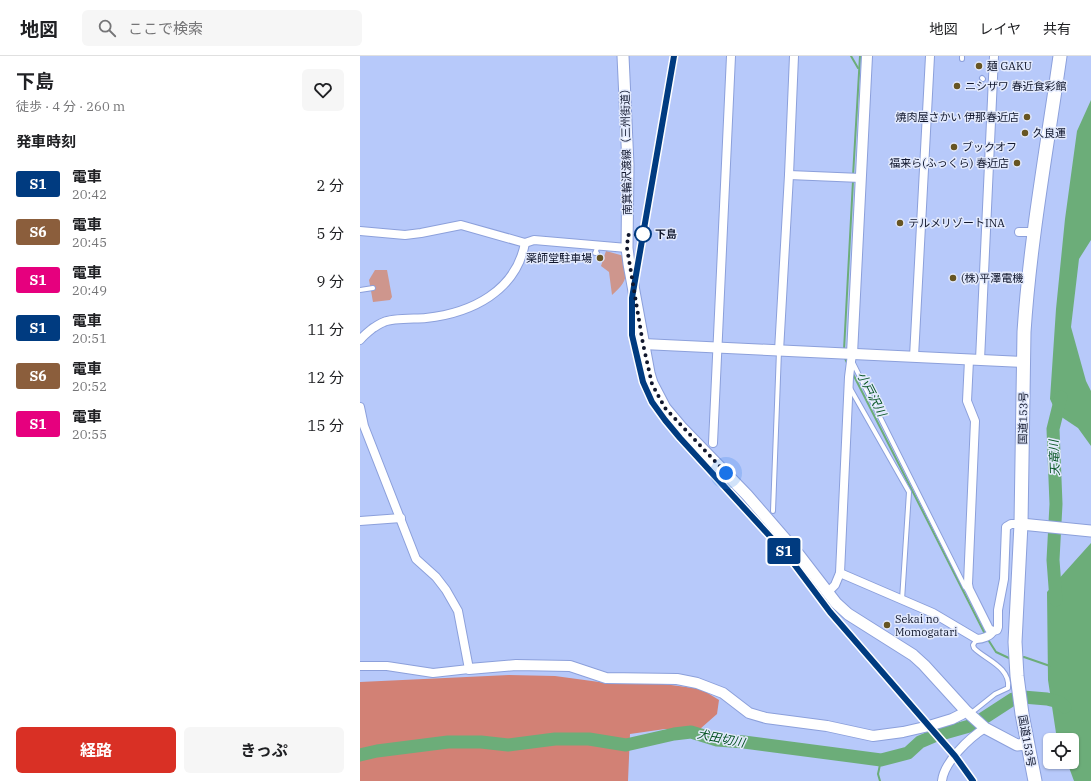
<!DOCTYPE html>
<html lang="ja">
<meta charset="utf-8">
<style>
:root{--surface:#fff;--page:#f6f6f6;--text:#202124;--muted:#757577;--line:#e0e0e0;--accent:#d93025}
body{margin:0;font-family:"IBM Plex Serif","Noto Sans JP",serif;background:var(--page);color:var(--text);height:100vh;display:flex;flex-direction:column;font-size:15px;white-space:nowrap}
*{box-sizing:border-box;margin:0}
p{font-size:13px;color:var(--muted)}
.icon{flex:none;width:22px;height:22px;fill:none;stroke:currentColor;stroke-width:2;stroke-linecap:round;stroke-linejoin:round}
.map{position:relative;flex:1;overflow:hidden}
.sheet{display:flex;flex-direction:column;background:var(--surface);width:360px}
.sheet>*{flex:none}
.badge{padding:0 8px;border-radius:3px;font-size:14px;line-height:26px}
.tools{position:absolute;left:683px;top:677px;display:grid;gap:8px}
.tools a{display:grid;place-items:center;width:36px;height:36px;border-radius:6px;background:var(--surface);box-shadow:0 1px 3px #0004;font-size:20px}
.you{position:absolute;width:20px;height:20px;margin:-10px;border:3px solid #fff;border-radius:50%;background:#1a73e8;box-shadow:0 0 0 6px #1a73e833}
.map>.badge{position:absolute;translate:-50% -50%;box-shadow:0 0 0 2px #fff}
h2{padding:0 16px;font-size:15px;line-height:36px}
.round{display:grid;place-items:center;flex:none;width:42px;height:42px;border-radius:6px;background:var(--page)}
.overview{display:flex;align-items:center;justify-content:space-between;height:68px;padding:0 16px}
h1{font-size:19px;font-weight:700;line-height:30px}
.action{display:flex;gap:8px;margin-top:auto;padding:8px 16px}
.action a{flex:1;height:46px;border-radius:6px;background:var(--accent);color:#fff;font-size:16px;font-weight:700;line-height:46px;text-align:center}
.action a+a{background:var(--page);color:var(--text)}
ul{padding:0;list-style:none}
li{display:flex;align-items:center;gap:12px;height:48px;padding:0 16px}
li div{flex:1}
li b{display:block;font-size:15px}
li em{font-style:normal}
li .badge{min-width:44px;font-weight:700;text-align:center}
header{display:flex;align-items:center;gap:24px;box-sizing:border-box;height:56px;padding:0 20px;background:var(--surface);border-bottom:1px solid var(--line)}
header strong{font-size:19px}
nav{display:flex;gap:22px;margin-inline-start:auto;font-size:14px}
.search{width:280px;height:36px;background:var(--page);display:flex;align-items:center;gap:10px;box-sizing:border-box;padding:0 14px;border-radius:6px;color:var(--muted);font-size:15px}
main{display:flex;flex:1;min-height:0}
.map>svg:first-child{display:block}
.green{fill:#ce968d}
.forest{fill:#d28175}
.water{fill:#6cad79}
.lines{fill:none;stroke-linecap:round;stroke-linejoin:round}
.stream{stroke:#6cad79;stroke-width:2}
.river{stroke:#6cad79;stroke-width:13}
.service-casing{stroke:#8ca0db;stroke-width:6}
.minor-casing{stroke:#8ca0db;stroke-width:10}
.tertiary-casing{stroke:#8ca0db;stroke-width:12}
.secondary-casing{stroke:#8ca0db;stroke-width:13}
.trunk-casing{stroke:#8ca0db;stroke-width:15}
.service{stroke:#fff;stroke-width:4}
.minor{stroke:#fff;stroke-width:8}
.tertiary{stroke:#fff;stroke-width:10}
.secondary{stroke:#fff;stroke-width:11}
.trunk{stroke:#fff;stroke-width:13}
.rail-casing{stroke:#242c45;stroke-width:3.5}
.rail{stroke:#e3eafd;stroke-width:2;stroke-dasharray:6;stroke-linecap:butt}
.line-casing{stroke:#fff;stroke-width:9}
.line{stroke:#003b80;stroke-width:6}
.walk{stroke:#10162c;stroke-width:4;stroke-dasharray:0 7.2}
.poi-dot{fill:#675523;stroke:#e3eafd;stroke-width:1.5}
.stop-dot{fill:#fff;stroke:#003b80;stroke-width:2}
.labels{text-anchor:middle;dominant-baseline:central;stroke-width:3;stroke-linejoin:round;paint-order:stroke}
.poi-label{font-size:11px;fill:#10162c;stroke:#e3eafd;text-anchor:start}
.street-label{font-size:11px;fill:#10162c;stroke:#e3eafd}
.stop-label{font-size:11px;font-weight:bold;fill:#10162c;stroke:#e3eafd;text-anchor:start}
.water-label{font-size:12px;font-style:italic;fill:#065423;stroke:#e3eafd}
</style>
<header>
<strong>地図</strong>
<div class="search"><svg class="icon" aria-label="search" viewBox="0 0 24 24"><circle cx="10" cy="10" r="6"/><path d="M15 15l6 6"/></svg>ここで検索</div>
<nav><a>地図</a><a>レイヤ</a><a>共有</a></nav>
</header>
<main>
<section class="sheet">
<div class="overview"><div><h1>下島</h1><p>徒歩 · 4 分 · 260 m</p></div><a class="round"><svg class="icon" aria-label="heart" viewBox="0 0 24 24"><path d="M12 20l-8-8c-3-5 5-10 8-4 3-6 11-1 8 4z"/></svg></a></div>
<h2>発車時刻</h2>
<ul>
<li><span class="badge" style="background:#003b80;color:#fff">S1</span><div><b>電車</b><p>20:42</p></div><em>2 分</em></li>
<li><span class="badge" style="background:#8b5e3c;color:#fff">S6</span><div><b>電車</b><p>20:45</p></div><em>5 分</em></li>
<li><span class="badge" style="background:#e6007e;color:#fff">S1</span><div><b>電車</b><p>20:49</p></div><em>9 分</em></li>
<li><span class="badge" style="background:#003b80;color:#fff">S1</span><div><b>電車</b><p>20:51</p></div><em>11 分</em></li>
<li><span class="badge" style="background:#8b5e3c;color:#fff">S6</span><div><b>電車</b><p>20:52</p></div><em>12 分</em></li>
<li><span class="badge" style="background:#e6007e;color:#fff">S1</span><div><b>電車</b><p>20:55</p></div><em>15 分</em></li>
</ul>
<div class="action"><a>経路</a><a>きっぷ</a></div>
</section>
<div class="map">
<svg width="731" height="725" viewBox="0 0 731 725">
<rect width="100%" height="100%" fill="#b7c9fa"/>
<g class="green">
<path d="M246,195L264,200C268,220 267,226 252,239L249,216L241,210Z"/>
<path d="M15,214H27L32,241L30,244L13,246L9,224Z"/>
</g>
<path class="forest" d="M149,619L195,620L254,628L296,627L341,633L359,644L357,658L340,673H305L270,678L268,725H0V626Z"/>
<g class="water">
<path d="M731,44V184L719,203L711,271L726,325L731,335V390L718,372L697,358L690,343L696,253L705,163L717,75Z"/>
<path d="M731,487V725H714L707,706H712V684H699L696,677L688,624L687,536Z"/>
</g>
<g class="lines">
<g class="stream">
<path d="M491,0L498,12"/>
<path d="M493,120L500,0"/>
<path d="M484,294L493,125"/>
<path d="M484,300L488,309"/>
<path d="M493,318L625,578"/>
<path d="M627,582L636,596L651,603"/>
<path d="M660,602L664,601L690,610"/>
<path d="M520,725L518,718L521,704"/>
</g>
<g class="river">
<path d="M696,544L693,504L696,448L693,373L701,341"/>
<path d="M0,699L17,695L88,686H121L148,689L195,683H229L266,689L314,678L331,676L357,684L384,686L521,704L548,697L560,686L574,680L613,669L653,643L663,641L687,643L699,646L705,651"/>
</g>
<g class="service-casing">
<g id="service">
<path d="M602,1V3"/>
<path d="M622,22L623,23"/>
<path d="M237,197H235L238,190"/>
<path d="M0,234L13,232"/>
<path d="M492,305L605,531L607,533"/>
<path d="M490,332L549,436L542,544"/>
<path d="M413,455L419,295"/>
<path d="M610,658L635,638L648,632C651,611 624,603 614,592L613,589L617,583"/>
</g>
</g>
<g class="minor-casing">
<g id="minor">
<path d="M429,119L501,122"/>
<path d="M0,175L45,179L61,177L101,169L165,187L174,184L267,192"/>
<path d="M659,176H675"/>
<path d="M0,284C4,279 8,276 13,272C17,270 20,267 24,266C32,262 56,263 66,262C112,257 156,235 165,187"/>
<path d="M419,295L429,119L434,0"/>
<path d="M554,301L570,0"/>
<path d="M609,304L607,345L615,365L608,528L609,533L629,573L633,575L637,574L638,571V554L644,523L646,471L651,468H661"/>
<path d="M620,304L634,0"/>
<path d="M0,351L4,370L56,503L76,521L86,534L98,555L109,613L73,617L27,610H0"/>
<path d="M353,387L371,0"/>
<path d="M0,465L41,462"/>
<path d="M480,517L573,557L617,583C622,583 631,580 633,575"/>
<path d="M468,536L475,529L480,517L489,321L492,298"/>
<path d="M582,725C584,706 609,682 625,672"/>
</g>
</g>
<g class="tertiary-casing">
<g id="tertiary">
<path d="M283,288L664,306"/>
<path d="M492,298L507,0"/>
<path d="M109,613L156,609L210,610L246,622L317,623L337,627L363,637L389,657L406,662L467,670L513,680L543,676L569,670L592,663L602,658L605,654"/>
</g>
</g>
<g class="secondary-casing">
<g id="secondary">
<path d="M263,0L268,109L267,192L269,208L289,317L292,327L305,352L321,371L387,439L439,499L476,547L488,558L553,599L564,609L605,654L625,672L657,689L667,688"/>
<path d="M661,468L731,475"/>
</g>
</g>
<g class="trunk-casing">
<path id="trunk" d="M675,725L662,658L657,620L655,586L661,468L664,276C670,184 687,92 700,0"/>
</g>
<use href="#service" class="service"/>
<use href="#minor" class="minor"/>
<use href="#tertiary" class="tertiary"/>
<use href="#secondary" class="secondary"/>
<use href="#trunk" class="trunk"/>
<g class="rail-casing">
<path id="rail" d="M314,0L272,242C271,291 277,323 305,364L428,500L470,556L595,700L613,725"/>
</g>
<use href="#rail" class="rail"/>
</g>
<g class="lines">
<g class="line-casing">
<path id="line" d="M314,0L272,242V279L283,326L292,346L305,364L320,382L428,500L470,556L595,700L613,725"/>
</g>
<use href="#line" class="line"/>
<path class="walk" d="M283,178L268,179L267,192L283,288L292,328L305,352L366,417"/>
</g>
<g class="poi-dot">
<circle cx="619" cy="10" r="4"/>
<circle cx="597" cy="30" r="4"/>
<circle cx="667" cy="61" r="4"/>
<circle cx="665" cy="77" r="4"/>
<circle cx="594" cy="91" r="4"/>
<circle cx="657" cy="107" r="4"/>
<circle cx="540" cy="167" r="4"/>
<circle cx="240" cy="202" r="4"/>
<circle cx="593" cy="222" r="4"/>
<circle cx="527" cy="569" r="4"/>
</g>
<circle class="stop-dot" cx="283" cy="178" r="8"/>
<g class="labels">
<g class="poi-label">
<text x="627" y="10">麺 GAKU</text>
<text x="605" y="30">ニシザワ 春近食彩館</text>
<text x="659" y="61" text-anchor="end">焼肉屋さかい 伊那春近店</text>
<text x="673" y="77">久良運</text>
<text x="602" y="91">ブックオフ</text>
<text x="649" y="107" text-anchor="end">福来ら(ふっくら) 春近店</text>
<text x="548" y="167">テルメリゾートINA</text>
<text x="232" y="202" text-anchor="end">薬師堂駐車場</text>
<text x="601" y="222">(株)平澤電機</text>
<text x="535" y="563">Sekai no<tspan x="535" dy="13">Momogatari</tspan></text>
</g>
<g class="street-label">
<text transform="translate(266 93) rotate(-91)">南箕輪沢渡線（三州街道）</text>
<text transform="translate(663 362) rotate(-89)">国道153号</text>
<text transform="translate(667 685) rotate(80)">国道153号</text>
</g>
<g class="stop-label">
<text x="295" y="178">下島</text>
</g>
<g class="water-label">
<text transform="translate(512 338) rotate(63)">小戸沢川</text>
<text transform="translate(694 402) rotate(-92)">天竜川</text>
<text transform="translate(361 682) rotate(11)">犬田切川</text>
</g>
</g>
</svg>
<div class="tools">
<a><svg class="icon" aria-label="locate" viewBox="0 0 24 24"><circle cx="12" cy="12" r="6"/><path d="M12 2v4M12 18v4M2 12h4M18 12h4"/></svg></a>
</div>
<div class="you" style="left:366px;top:417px"></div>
<b class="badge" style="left:424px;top:495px;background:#003b80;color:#fff">S1</b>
</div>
</main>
